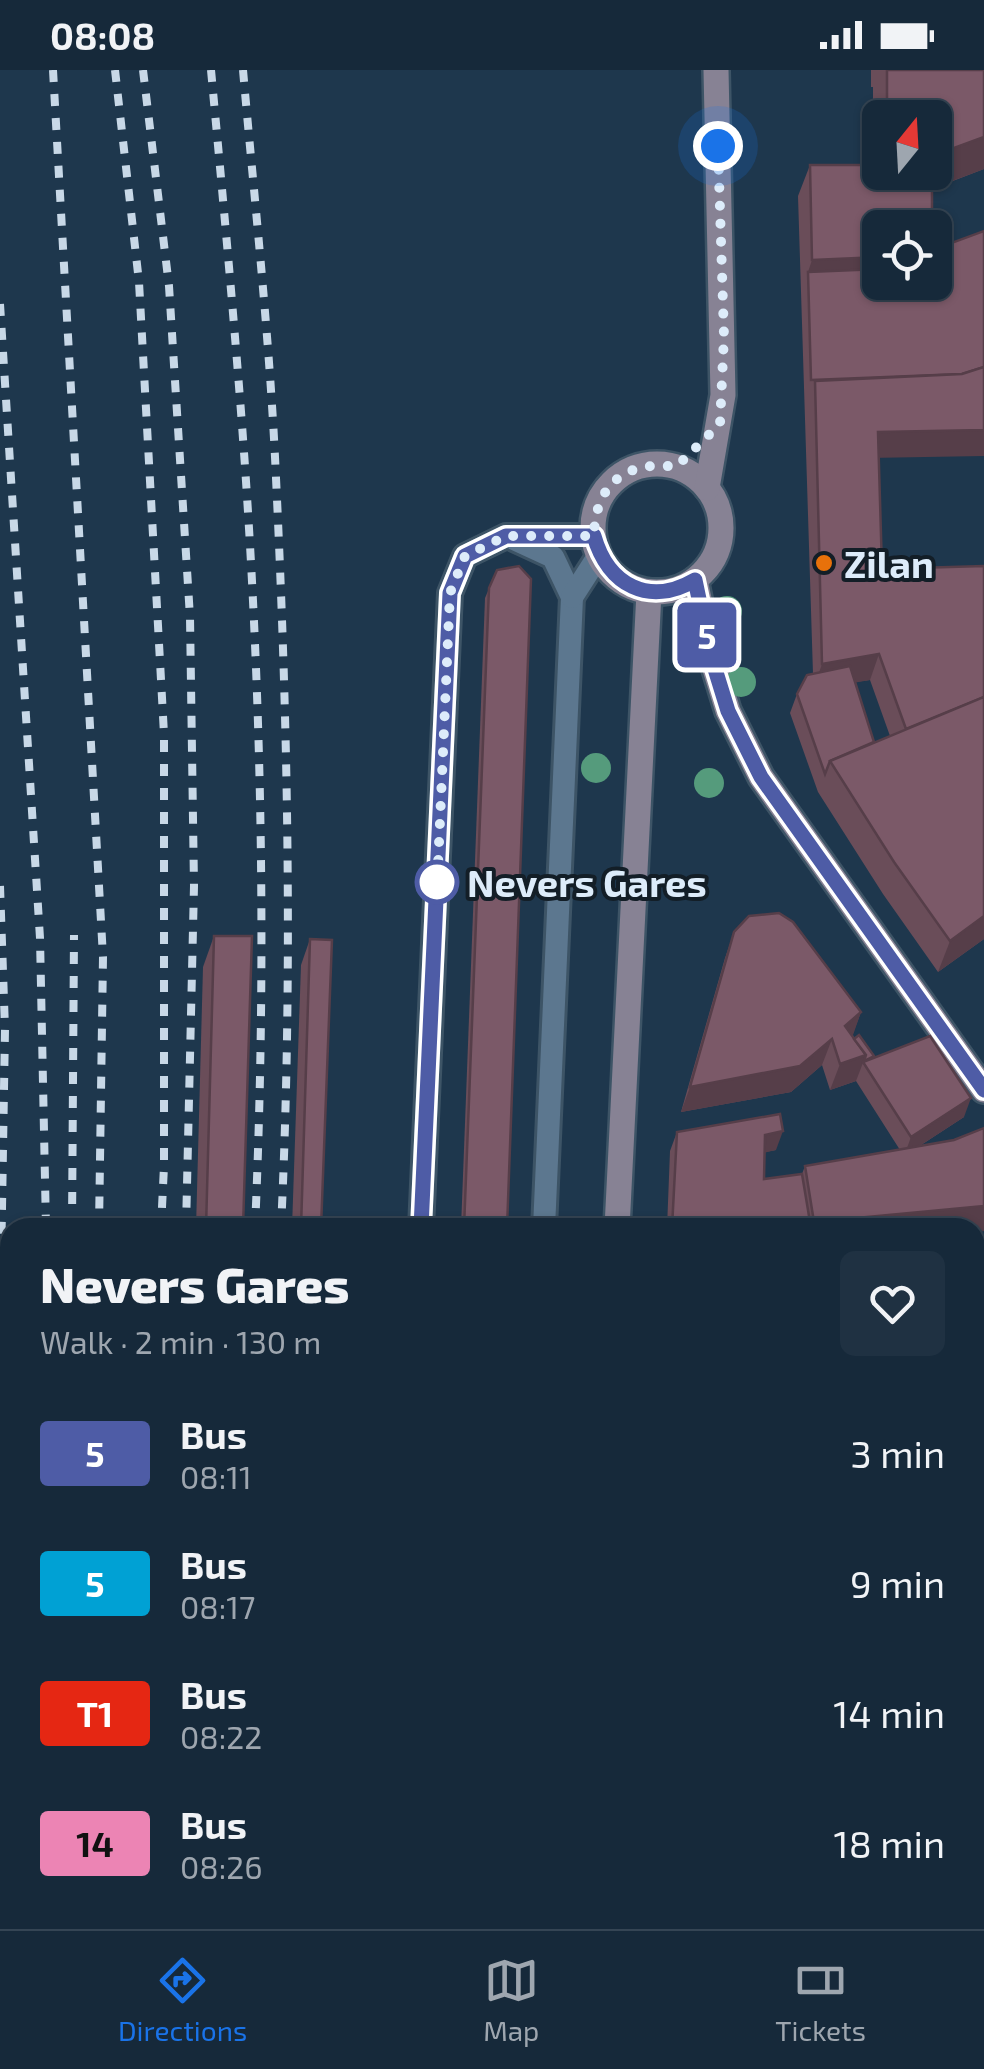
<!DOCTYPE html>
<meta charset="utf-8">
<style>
:root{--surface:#16293a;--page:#1f3142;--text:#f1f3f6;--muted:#9ea6af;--line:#354554;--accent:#1a73e8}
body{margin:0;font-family:"Exo 2",sans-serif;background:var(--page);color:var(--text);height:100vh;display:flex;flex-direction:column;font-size:38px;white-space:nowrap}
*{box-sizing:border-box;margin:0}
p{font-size:32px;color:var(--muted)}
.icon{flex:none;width:55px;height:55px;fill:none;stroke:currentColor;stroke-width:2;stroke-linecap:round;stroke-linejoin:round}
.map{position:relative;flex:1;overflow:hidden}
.sheet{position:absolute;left:0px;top:1148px;width:985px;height:712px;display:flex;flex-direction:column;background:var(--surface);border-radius:30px 30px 0 0;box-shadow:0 2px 8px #0004,0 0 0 2px var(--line)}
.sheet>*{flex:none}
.badge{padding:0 20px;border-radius:8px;font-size:35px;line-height:65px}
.needle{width:65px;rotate:18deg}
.buttons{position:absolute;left:862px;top:30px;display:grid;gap:20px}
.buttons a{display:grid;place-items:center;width:90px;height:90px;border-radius:15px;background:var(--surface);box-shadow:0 2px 8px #0004,0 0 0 2px var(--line);font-size:50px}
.you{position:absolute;width:50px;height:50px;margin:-25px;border:8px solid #fff;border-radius:50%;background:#1a73e8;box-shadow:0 0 0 15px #1a73e833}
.map>.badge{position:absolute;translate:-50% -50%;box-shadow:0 0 0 5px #fff}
.round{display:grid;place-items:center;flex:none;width:105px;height:105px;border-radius:15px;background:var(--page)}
.head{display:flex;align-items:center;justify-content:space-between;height:170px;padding:0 40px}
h1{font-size:48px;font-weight:800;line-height:75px}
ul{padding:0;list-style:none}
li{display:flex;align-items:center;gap:30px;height:130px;padding:0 40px}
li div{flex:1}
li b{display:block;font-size:38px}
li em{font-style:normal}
li .badge{min-width:110px;font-weight:700;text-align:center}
.status{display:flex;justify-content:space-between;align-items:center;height:70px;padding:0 50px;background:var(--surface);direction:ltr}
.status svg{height:28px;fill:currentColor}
.tab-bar{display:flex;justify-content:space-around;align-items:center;height:140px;border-top:2px solid var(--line);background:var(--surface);font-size:28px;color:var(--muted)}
.tab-bar a{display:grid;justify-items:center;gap:5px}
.tab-bar .selected{color:var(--accent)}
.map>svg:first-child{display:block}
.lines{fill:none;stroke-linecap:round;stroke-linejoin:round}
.lane-casing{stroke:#3d5466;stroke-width:28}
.street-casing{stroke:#3d5466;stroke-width:30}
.secondary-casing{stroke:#3d5466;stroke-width:30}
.lane{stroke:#5c778f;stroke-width:22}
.street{stroke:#5c778f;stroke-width:25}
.secondary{stroke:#878294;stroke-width:25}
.rail{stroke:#c8d8e7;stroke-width:8;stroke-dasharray:12 12;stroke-linecap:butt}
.tree{fill:#559b7c}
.wall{fill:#6a4d59;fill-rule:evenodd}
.shaded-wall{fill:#563e49}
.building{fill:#7b5968;stroke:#563e49;stroke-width:2.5}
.line-casing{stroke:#fff;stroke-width:22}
.line{stroke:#4e5ca6;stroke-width:15}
.walk{stroke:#ddecfa;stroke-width:10;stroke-dasharray:0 18}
.food-dot{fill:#e8710a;stroke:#131e27;stroke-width:4}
.stop-dot{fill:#fff;stroke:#4e5ca6;stroke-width:5}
.labels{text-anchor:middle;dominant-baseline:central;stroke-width:8;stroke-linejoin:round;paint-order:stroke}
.poi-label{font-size:38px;font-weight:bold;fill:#ddecfa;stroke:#131e27;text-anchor:start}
.stop-label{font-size:38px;font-weight:bold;fill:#ddecfa;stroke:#131e27;text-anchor:start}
</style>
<div class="status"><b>08:08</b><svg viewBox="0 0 49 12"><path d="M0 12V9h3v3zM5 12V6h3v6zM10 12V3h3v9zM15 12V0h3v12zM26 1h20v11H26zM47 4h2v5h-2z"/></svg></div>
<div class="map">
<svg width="984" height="1859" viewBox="0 0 984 1859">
<rect width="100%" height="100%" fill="#1e374d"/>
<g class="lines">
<g class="lane-casing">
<g id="lane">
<path d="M514,469L553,487L572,527L544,1158"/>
<path d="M572,527L599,485"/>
<path d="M421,1158L450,523L465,486L506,466H593"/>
</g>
</g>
<g class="street-casing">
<g id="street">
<path d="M975,1598L984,1597"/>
<path d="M918,1850L921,1859"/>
<path d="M476,1859L477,1850"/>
</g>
</g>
<g class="secondary-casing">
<g id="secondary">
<circle cx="657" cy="458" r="64"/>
<path d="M707,418L723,325L716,0"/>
<path d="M695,510L711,586L728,641L761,707L984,1020"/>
<path d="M617,1158L649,522"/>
<path d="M573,1859L574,1850"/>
</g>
</g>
<use href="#lane" class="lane"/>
<use href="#street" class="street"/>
<use href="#secondary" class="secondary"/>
<g class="rail">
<path d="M53,0L103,887L99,1158"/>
<path d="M115,0L139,212L164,664V1096L161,1158"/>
<path d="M143,0L169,216L190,547L194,816L186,1158"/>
<path d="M211,0C222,118 233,236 242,355C262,621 267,891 255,1158"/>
<path d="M243,0C255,136 270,272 276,408C288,657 293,908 281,1158"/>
<path d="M0,234L40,868L46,1158"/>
<path d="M0,816L5,959L0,1258"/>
<path d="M72,1158L74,865"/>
<path d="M0,1360L10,1576"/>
<path d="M0,1595L10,1651"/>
<path d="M34,1850L35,1859"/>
<path d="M66,1859L67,1850"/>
<path d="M120,1859V1850"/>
<path d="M149,1859V1850"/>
<path d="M217,1859L218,1850"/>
<path d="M245,1859L246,1850"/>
</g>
</g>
<g class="tree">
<circle cx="727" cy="541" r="15"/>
<circle cx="741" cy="612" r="15"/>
<circle cx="596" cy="698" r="15"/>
<circle cx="709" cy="713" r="15"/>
</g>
<g class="wall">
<path d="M871,0H984V99L932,119L879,388L882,499L984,869L938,902L883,824L818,722L790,643L797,624L813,604L798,126L810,95H873V17H871ZM880,48H935L880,102ZM870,610L890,666L874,672L855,612Z"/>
<path d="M497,500L507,1158H461L485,528Z"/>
<path d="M734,862L861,942L852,966L873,988L964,1047L918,1077L954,1070L984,1058V1161L975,1162V1158H667L670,1081L677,1062L776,1080L765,1082L764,1109L802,1104L805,1096L900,1080L856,1011L830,1020L822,995L791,1022L681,1042L725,888Z"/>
<path d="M214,866L243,1158H196L203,897Z"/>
<path d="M310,869L321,1158H292L301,895Z"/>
<path d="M984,1196V1215L980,1208Z"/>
<path d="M984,1610V1859H961V1850H975V1630L982,1611Z"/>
<path d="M158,1850H205L204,1859H157Z"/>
<path d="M257,1850H284V1859H256Z"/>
<path d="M300,1850H409L408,1859H299Z"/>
<path d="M632,1850H898L901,1859H632Z"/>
</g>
<g class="shaded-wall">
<path d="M984,67V99L912,126L882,102H935V85Z"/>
<path d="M880,187V212L808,202L812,190Z"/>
<path d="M984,360V386L868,388L878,362Z"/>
<path d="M879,584L870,610L813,620L822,594Z"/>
<path d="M984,846V869L938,902L950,871Z"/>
<path d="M861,942L852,968L845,956Z"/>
<path d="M832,969L822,995L791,1022L681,1042L690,1017Z"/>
<path d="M866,985L856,1011L830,1020L840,994Z"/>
<path d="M971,1028L964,1047L904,1086L911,1067Z"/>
<path d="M783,1061L776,1080L759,1084L765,1065Z"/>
<path d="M984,1136V1161L975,1162V1158H812L814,1152Z"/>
<path d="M984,1414V1437L975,1439V1416Z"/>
<path d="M984,1542V1560L975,1561V1544Z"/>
<path d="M984,1840V1859H970L973,1850H975L977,1841Z"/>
<path d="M77,1850H107L103,1859H74Z"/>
</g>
<g class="building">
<path d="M887,0H984V67L935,85V48H887Z"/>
<path d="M810,95H880V102H932V158H880V187L812,190Z"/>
<path d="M984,161V297L962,304L811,310L808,202L880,199V212H935V179Z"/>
<path d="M984,297V360L878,362L882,499L984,496V627L906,659L879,584L822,594L815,311L962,304Z"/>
<path d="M519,496L531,509L507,1158H464L489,518L497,500Z"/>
<path d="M850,596L874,672L830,691L825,704L797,624L807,605Z"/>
<path d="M984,627V846L950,871L894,792L830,691Z"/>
<path d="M779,843L793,852L861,942L845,956L866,985L840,994L832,969L800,996L690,1017L734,862L749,846Z"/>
<path d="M214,866H252L243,1158H206Z"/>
<path d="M310,869L332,870L321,1158H301Z"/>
<path d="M859,965L874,986L864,991L866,985L854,969Z"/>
<path d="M930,966L971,1028L911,1067L863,992Z"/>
<path d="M780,1044L783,1061L765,1065L764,1109L802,1104L811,1158H672L677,1062Z"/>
<path d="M984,1058V1136L814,1152L805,1096L954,1070Z"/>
<path d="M984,1219V1414L975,1416V1307L980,1306L975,1290V1221Z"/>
<path d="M984,1495V1542L975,1544V1497Z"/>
<path d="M975,1681H984V1840L977,1841Z"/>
<path d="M167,1850H205L204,1859H167Z"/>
<path d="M265,1850H284V1859H264Z"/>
<path d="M309,1850H409L408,1859H309Z"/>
<path d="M640,1850H789L791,1859H639Z"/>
<path d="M789,1850H898L901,1859H791Z"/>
</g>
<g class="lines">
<g class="line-casing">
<path id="line" d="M421,1158L450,523L465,486L506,466H594C608,515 649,537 695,510L711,586L728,641L761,707L984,1020"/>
</g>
<use href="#line" class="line"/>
<path class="walk" d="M437,812V819L450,523L465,486L506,466H594C595,414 626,390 676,397L720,354L724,266L718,76"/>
</g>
<circle class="food-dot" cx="824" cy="493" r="10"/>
<circle class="stop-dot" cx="437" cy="812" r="20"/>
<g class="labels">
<g class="poi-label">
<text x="844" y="493">Zilan</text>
</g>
<g class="stop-label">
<text x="467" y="812">Nevers Gares</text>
</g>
</g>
</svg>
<div class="buttons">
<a><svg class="needle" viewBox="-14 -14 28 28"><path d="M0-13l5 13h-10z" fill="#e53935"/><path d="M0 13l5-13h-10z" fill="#9ea6af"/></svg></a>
<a><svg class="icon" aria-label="locate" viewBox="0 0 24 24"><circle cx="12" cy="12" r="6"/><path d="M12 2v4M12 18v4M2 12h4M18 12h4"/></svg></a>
</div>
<div class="you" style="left:718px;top:76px"></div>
<b class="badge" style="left:707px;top:565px;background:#4e5ca6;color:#fff">5</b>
<section class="sheet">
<div class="head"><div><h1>Nevers Gares</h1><p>Walk · 2 min · 130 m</p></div><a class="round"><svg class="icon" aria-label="heart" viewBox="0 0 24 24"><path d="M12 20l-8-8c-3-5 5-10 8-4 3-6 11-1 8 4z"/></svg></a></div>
<ul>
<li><span class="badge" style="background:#4e5ca6;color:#fff">5</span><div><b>Bus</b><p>08:11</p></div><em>3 min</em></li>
<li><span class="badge" style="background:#00a1d4;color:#fff">5</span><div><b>Bus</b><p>08:17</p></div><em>9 min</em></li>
<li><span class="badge" style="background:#e52713;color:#fff">T1</span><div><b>Bus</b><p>08:22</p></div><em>14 min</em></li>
<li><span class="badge" style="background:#ec84b4;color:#111">14</span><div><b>Bus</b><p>08:26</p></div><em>18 min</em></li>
</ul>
</section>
</div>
<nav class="tab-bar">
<a class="selected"><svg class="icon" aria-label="directions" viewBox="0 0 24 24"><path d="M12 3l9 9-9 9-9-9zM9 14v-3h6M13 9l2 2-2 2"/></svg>Directions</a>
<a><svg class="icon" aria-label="map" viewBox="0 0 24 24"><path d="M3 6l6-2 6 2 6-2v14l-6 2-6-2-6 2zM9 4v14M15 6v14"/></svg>Map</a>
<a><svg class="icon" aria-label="tickets" viewBox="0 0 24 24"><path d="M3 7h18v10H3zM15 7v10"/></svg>Tickets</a>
</nav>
